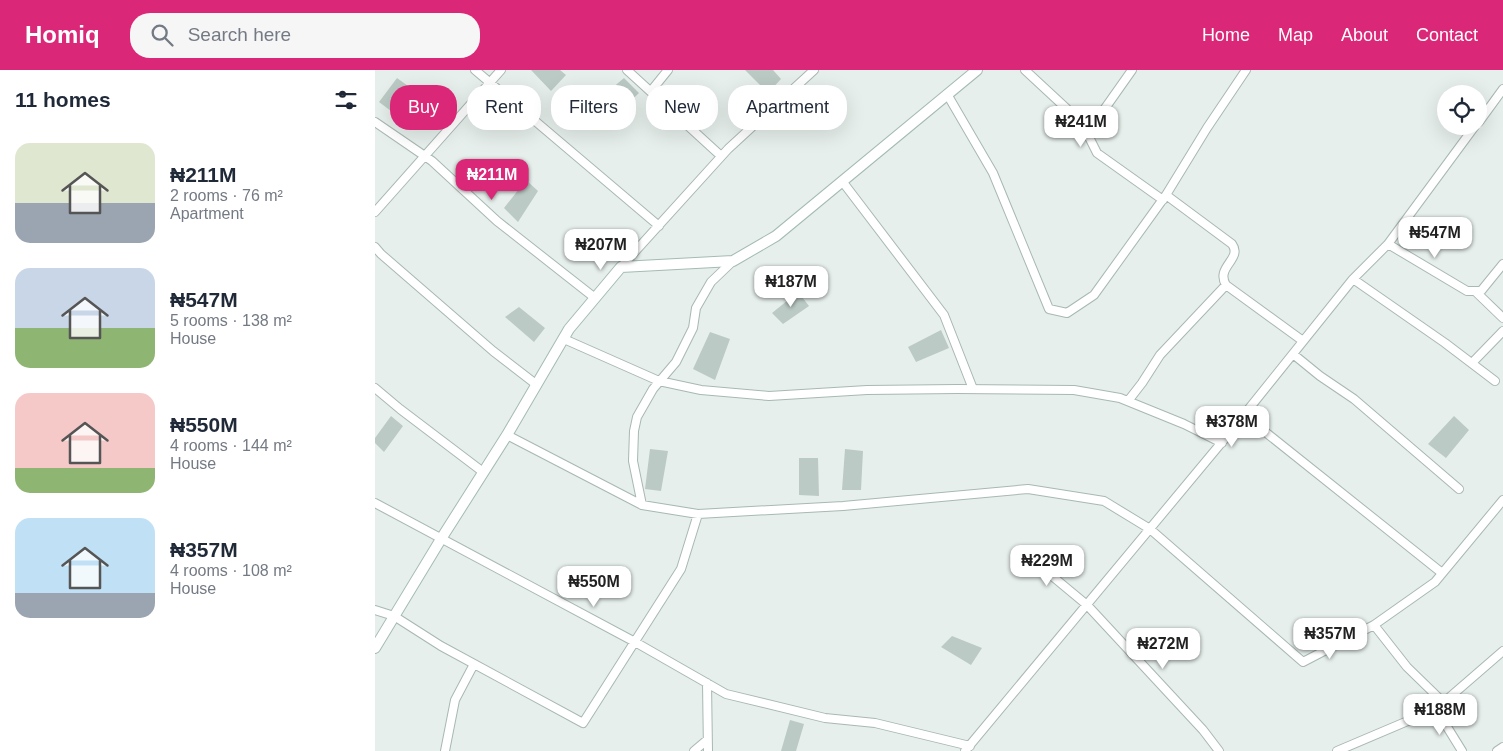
<!DOCTYPE html>
<html lang="en">
<head>
<meta charset="utf-8">
<style>
  body { margin:0; font-family:Arial,sans-serif; background:#f6f6f7; color:#1f2937; height:100vh; display:flex; flex-direction:column; font-size:19px; white-space:nowrap }
  * { box-sizing:border-box; margin:0 }
  p { font-size:16px; color:#747a83 }
  .icon { flex:none; width:28px; height:28px; fill:none; stroke:currentColor; stroke-width:2; stroke-linecap:round; stroke-linejoin:round }
  .map { position:relative; flex:1; overflow:hidden }
  .sheet { display:flex; flex-direction:column; background:#fff; width:375px }
  .sheet>* { flex:none }
  .banner { position:absolute; left:15px; top:15px; width:475px; height:45px; display:flex; gap:10px }
  .controls { position:absolute; left:1062px; top:15px; display:grid; gap:10px }
  .controls a { display:grid; place-items:center; width:50px; height:50px; border-radius:50%; background:#fff; box-shadow:0 5px 20px #0002; font-size:25px }
  .price { position:absolute; translate:-50% -42px; padding:0 11px; border-radius:10px; background:#fff; color:#222; font-size:16px; line-height:32px; filter:drop-shadow(0 1px 2px #0008) }
  .price::after { content:''; position:absolute; left:50%; top:30px; width:15px; height:11px; margin-left:-8px; background:inherit; clip-path:polygon(0 0,100% 0,50% 100%) }
  .price.active { background:#db2777; color:#fff }
  ul { padding:0; list-style:none }
  li { display:flex; align-items:center; gap:15px; height:125px; padding:0 15px }
  li span { display:grid; place-items:center; flex:none; width:140px; height:100px; border-radius:15px; color:#555 }
  li>.icon { margin-inline-start:auto }
  span .icon { width:60px; height:60px; fill:#fffc; stroke-width:1 }
  li b { font-size:21px }
  h2 { display:flex; justify-content:space-between; align-items:center; height:60px; padding:0 15px; font-size:21px }
  .tag { padding:0 18px; border-radius:20px; background:#fff; box-shadow:0 5px 20px #0002; font-size:18px; line-height:45px }
  .tag.active { background:#db2777; color:#fff }
  header { display:flex; align-items:center; gap:30px; box-sizing:border-box; height:70px; padding:0 25px; background:#db2777; color:#fff }
  header strong { font-size:24px }
  nav { display:flex; gap:28px; margin-inline-start:auto; font-size:18px }
  .search { width:350px; height:45px; background:#f6f6f7; display:flex; align-items:center; gap:12px; box-sizing:border-box; padding:0 18px; border-radius:20px; color:#747a83; font-size:19px }
  main { display:flex; flex:1; min-height:0 }
  .map>svg:first-child { display:block }
  .building { fill:#bbcac4 }
  .lines { fill:none; stroke-linecap:round; stroke-linejoin:round }
  .street-casing { stroke:#a8b8b2; stroke-width:10 }
  .secondary-casing { stroke:#a4bbb3; stroke-width:12 }
  .street { stroke:#fff; stroke-width:8 }
  .secondary { stroke:#fff; stroke-width:10 }
</style>
</head>
<body>
<header>
<strong>Homiq</strong>
<div class="search"><svg class="icon" aria-label="search" viewBox="0 0 24 24"><circle cx="10" cy="10" r="6"/><path d="M15 15l6 6"/></svg>Search here</div>
<nav><a>Home</a><a>Map</a><a>About</a><a>Contact</a></nav>
</header>
<main>
<section class="sheet">
<h2>11 homes<svg class="icon" aria-label="filters" viewBox="0 0 24 24"><path d="M4 7h16M4 17h16"/><circle cx="9" cy="7" r="2"/><circle cx="15" cy="17" r="2"/></svg></h2>
<ul>
<li><span style="background:linear-gradient(#dfe7d0 60%,#9aa5b1 0)"><svg class="icon" aria-label="home" viewBox="0 0 24 24"><path d="M3 11l9-7 9 7M6 9v11h12V9"/></svg></span><div><b>₦211M</b><p>2 rooms · 76 m²</p><p>Apartment</p></div></li>
<li><span style="background:linear-gradient(#c9d6e8 60%,#8fb573 0)"><svg class="icon" aria-label="home" viewBox="0 0 24 24"><path d="M3 11l9-7 9 7M6 9v11h12V9"/></svg></span><div><b>₦547M</b><p>5 rooms · 138 m²</p><p>House</p></div></li>
<li><span style="background:linear-gradient(#f6c9c9 75%,#8fb573 0)"><svg class="icon" aria-label="home" viewBox="0 0 24 24"><path d="M3 11l9-7 9 7M6 9v11h12V9"/></svg></span><div><b>₦550M</b><p>4 rooms · 144 m²</p><p>House</p></div></li>
<li><span style="background:linear-gradient(#bfe0f5 75%,#9aa5b1 0)"><svg class="icon" aria-label="home" viewBox="0 0 24 24"><path d="M3 11l9-7 9 7M6 9v11h12V9"/></svg></span><div><b>₦357M</b><p>4 rooms · 108 m²</p><p>House</p></div></li>
</ul>
</section>
<div class="map">
<svg width="1128" height="681" viewBox="0 0 1128 681">
  <rect width="100%" height="100%" fill="#e6efeb"/>
  <path class="building" d="M156,0H185L191,5L176,21Z
    M370,0H398L406,9L393,23Z
    M22,8L33,16L16,41L4,32Z
    M249,8L264,23L240,46L224,29Z
    M151,110L163,121L143,152L129,138Z
    M423,222L434,236L408,254L397,243Z
    M144,237L170,258L159,272L130,247Z
    M566,260L574,278L541,292L533,277Z
    M335,262L355,269L340,310L318,299Z
    M16,346L28,356L9,382L0,373V368Z
    M1079,346L1094,360L1071,388L1053,374Z
    M275,379L293,381L286,421L270,419Z
    M470,379L488,381L486,420H467Z
    M424,388H443L444,426L424,425Z
    M577,566L607,578L596,595L566,577Z
    M415,650L429,654L421,681H406Z"/>
  <g class="lines">
    <defs>
      <path id="street" d="M100,0L284,156
        M252,0L346,86
        M650,0L692,39L711,61L722,83L788,130
        M276,21L293,0
        M572,24L618,103L674,239L692,243L719,225L791,125L832,58L871,0
        M0,52L57,91L122,151L220,228
        M1104,52L1128,19
        M711,61L726,44L757,0
        M467,111L569,245L598,319
        M791,125L857,174C868,189 840,197 851,215L928,271
        M0,142L126,0
        M1013,174L1092,221H1106L1128,194
        M0,177L6,184L118,281L162,315
        M246,197L353,79L439,0
        M978,209L1070,273L1120,311
        M1101,222L1128,248
        M189,269L284,311L326,320L394,326L492,320L582,319L699,320L745,328L809,354L847,373
        M918,284L945,306L979,329L1084,419
        M1097,293L1128,261
        M0,318L25,339L108,402
        M753,331L767,313L785,285L851,215
        M869,345L1067,503
        M132,365L267,435L323,444L468,436L653,419L729,431L775,459L928,592L999,555L1060,512L1128,430
        M0,433L260,572L351,624L450,648L500,653L595,676
        M267,435L258,391L259,361L262,347L278,319L301,292L318,258L321,238L336,212L358,191
        M647,481L712,535L828,660L844,681
        M0,540L19,546L66,576L208,653L306,499L323,444
        M999,555L1032,597L1069,633
        M332,613L333,681
        M1061,639L1087,681
        M70,681L80,630L99,594
        M319,681L332,670
        M590,681L852,366L978,209L1013,174L1100,56
        M962,681L1061,639L1128,581
        M1122,681L1128,677"/>
      <path id="secondary" d="M0,578L66,469L132,365L194,259L246,197L358,191L401,166L602,0"/>
    </defs>
    <use href="#street" class="street-casing"/>
    <use href="#secondary" class="secondary-casing"/>
    <use href="#street" class="street"/>
    <use href="#secondary" class="secondary"/>
  </g>
</svg>
<div class="controls">
<a><svg class="icon" aria-label="locate" viewBox="0 0 24 24"><circle cx="12" cy="12" r="6"/><path d="M12 2v4M12 18v4M2 12h4M18 12h4"/></svg></a>
</div>
<b class="price" style="left:706px;top:78px">₦241M</b>
<b class="price active" style="left:117px;top:131px">₦211M</b>
<b class="price" style="left:1060px;top:189px">₦547M</b>
<b class="price" style="left:226px;top:201px">₦207M</b>
<b class="price" style="left:416px;top:238px">₦187M</b>
<b class="price" style="left:857px;top:378px">₦378M</b>
<b class="price" style="left:672px;top:517px">₦229M</b>
<b class="price" style="left:219px;top:538px">₦550M</b>
<b class="price" style="left:955px;top:590px">₦357M</b>
<b class="price" style="left:788px;top:600px">₦272M</b>
<b class="price" style="left:1065px;top:666px">₦188M</b>
<div class="banner">
<a class="tag active">Buy</a>
<a class="tag">Rent</a>
<a class="tag">Filters</a>
<a class="tag">New</a>
<a class="tag">Apartment</a>
</div>
</div>
</main>
</body>
</html>
